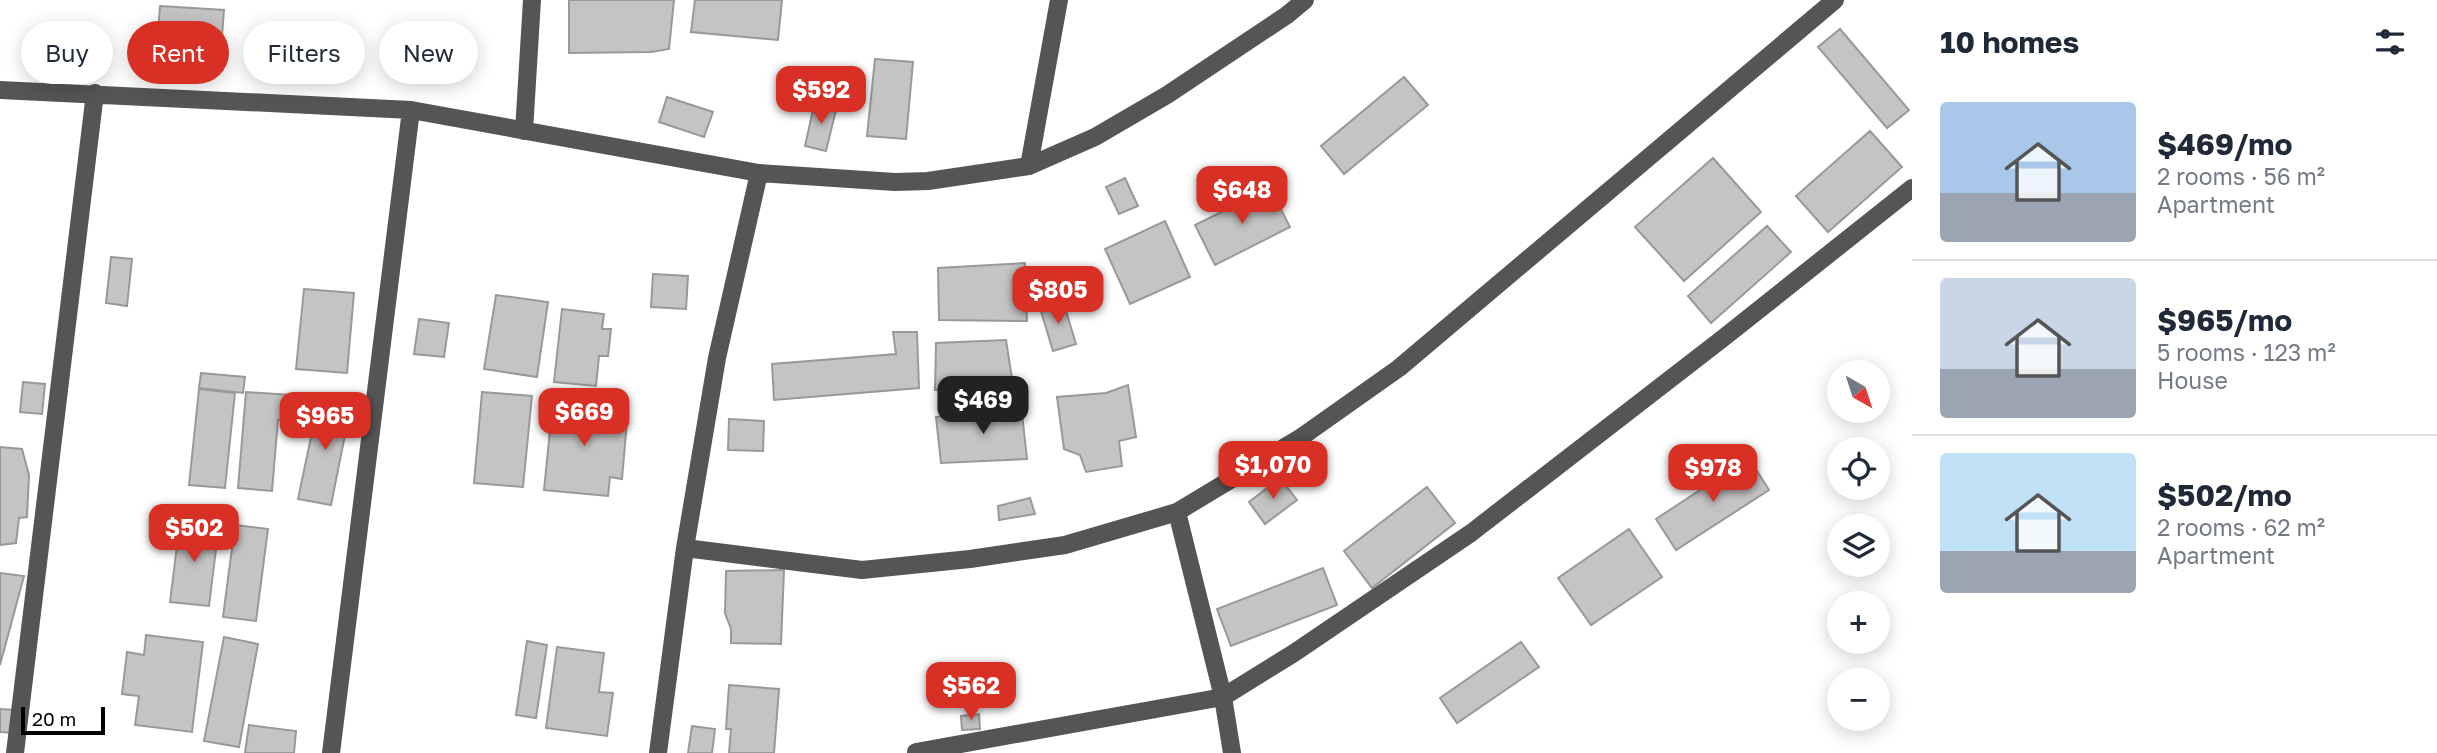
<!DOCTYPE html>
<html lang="en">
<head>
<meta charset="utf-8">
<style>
  body { margin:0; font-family:"Golos Text",sans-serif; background:#f2f2f3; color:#1f2937; height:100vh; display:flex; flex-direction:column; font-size:26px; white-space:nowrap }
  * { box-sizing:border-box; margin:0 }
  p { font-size:23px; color:#747a83 }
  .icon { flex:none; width:38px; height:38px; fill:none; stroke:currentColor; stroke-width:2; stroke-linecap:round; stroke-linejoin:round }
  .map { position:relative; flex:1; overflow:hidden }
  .sheet { display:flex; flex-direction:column; background:#fff; width:525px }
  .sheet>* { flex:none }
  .guide { position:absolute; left:21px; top:21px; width:665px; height:63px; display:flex; gap:14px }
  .needle { width:46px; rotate:141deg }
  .tools { position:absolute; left:1827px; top:360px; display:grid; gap:14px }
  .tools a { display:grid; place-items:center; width:63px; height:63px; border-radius:50%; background:#fff; box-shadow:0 4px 18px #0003; font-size:35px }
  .scale { position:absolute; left:21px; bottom:18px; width:84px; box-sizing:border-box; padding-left:7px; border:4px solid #000; border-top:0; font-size:19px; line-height:24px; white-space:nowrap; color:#000; -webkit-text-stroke:5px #fff; paint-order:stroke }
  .price { position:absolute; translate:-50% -60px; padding:0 16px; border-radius:14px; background:#d93025; color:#fff; font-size:23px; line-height:46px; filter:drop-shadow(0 2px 4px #0008) }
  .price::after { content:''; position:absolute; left:50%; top:42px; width:21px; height:16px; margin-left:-10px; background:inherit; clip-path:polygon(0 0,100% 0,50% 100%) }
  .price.current { background:#222; color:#fff }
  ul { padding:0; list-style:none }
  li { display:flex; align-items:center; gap:21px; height:175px; padding:0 28px }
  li+li { border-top:2px solid #e0e1e3 }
  li span { display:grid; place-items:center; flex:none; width:196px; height:140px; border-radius:7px; color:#555 }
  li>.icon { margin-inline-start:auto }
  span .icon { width:84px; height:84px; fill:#fffc; stroke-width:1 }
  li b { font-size:30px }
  h2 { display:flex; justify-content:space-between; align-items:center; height:84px; padding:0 28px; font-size:30px }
  .tag { padding:0 24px; border-radius:32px; background:#fff; box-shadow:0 4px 18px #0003; font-size:24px; line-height:63px }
  .tag.current { background:#d93025; color:#fff }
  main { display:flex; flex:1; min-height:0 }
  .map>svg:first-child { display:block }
  .building { fill:#c4c4c4; stroke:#999; stroke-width:2 }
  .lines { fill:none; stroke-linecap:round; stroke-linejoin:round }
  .minor { stroke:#555; stroke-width:18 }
</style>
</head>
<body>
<main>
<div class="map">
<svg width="1912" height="753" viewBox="0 0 1912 753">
  <rect width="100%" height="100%" fill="#fff"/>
  <path class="building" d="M569,0H674L669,49L651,52L569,53Z
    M695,0H782L778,40L691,32Z
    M160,6L224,10L220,62L156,58Z
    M1840,29L1909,110L1887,128L1818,47Z
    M875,59L913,62L906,139L867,136Z
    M418,65L436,66L435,81L418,80Z
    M1404,77L1428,105L1344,174L1321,146Z
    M667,97L713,112L704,137L659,122Z
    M815,101L837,106L826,151L805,146Z
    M1870,131L1902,167L1828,232L1796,196Z
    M1713,158L1761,212L1684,281L1635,227Z
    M1125,178L1138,206L1119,214L1106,187Z
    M1270,188L1290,227L1215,265L1195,225Z
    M1165,221L1190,277L1130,304L1105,249Z
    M1767,226L1791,252L1711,323L1688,296Z
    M111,257L132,259L127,306L106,303Z
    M1025,263L1027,321L939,320L938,268Z
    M653,274L688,276L686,309L651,307Z
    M304,289L354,293L347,373L296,369Z
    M496,295L548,302L537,377L484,369Z
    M1063,301L1076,344L1053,351L1040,308Z
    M562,309L604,314L602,329H611L608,356H599L596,386L554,382Z
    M419,319L449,323L444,357L414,354Z
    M893,332H917L919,388L774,400L772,364L896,354Z
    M1006,340L1013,385L977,391L935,390L936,343Z
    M201,373L245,377L243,393L199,388Z
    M23,382L45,384L42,414L20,412Z
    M1128,385L1136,437L1119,441L1122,466L1086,472L1080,455L1064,449L1057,397L1106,393Z
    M199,389L235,393L225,488L189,485Z
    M246,392L306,396L304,422L278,420L272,491L238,488Z
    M482,392L532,396L523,487L474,483Z
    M319,399L351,405L331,505L298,499Z
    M553,400L616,406L615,420L627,421L622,479L610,477L608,496L544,490Z
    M1021,404L1027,459L941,463L936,417Z
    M729,419L764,421L763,451L728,450Z
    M0,447L22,449L29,475L27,517L19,518L16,543L0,545Z
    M1749,458L1769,490L1676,550L1656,519Z
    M1280,478L1297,500L1265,524L1249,502Z
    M1427,487L1455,523L1372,588L1344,551Z
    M1030,498L1035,514L999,520L998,506Z
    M180,521L219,525L209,606L170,602Z
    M235,525L268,529L256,621L223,617Z
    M1629,529L1662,577L1591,625L1558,578Z
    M1323,568L1337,605L1231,646L1217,609Z
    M784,570L781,644L731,643V629L725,613L726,571Z
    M0,573L24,576L0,665Z
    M146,635L203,642L192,732L135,725L139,696L122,694L127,652L144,655Z
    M224,637L258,644L239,747L204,741Z
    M527,641L547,645L536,718L516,715Z
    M1521,642L1539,667L1457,723L1440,698Z
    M557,647L604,653L599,692L613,693L607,736L546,728Z
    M729,685L779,689L774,753H729L731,729H726Z
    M0,709L15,710L14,733L0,732Z
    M979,714L980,729L962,730L961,716Z
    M249,725L296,731L294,753H245Z
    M692,726L715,729L712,753H688Z"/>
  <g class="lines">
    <path class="minor" d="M0,90L411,110L759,173L895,182L928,181L1029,166L1095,137L1167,95L1287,15L1305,0
      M524,131L532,0
      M1029,166L1059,0
      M1177,512L1223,697L1232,753
      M685,548L862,570L970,559L1065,545L1177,512L1300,438L1399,368L1835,0
      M916,752L1223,697L1294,653L1471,533L1722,339L1912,188
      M15,753L95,93
      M331,753L411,110
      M658,753L685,548L717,358L759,173"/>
  </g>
</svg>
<div class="tools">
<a><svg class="needle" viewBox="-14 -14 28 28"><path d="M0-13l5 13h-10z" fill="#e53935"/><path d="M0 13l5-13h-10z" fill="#747a83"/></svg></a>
<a><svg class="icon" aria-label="locate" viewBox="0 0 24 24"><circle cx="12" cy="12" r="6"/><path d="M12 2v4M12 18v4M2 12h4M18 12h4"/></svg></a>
<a><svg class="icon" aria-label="layers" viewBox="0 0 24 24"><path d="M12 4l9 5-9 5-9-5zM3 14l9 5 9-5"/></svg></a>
<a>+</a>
<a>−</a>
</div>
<div class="scale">20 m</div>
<b class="price" style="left:821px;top:126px">$592</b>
<b class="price" style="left:1242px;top:226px">$648</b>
<b class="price" style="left:1058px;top:326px">$805</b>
<b class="price current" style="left:983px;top:436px">$469</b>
<b class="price" style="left:584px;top:448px">$669</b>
<b class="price" style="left:325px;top:452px">$965</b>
<b class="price" style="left:1273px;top:501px">$1,070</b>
<b class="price" style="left:1713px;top:504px">$978</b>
<b class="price" style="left:194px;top:564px">$502</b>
<b class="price" style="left:971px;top:722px">$562</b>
<div class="guide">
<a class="tag">Buy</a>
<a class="tag current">Rent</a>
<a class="tag">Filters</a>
<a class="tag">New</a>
</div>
</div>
<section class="sheet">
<h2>10 homes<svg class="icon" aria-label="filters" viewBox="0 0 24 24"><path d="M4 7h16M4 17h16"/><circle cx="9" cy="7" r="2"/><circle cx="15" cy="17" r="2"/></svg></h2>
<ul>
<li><span style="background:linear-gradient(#a9c7e8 65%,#9aa5b1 0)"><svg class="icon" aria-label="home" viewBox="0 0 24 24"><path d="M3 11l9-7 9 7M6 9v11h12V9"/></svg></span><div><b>$469/mo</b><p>2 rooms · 56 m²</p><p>Apartment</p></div></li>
<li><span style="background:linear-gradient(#c9d6e8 65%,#9aa5b1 0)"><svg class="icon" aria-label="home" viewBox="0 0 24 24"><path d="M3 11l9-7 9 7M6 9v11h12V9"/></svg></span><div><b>$965/mo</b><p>5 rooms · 123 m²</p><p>House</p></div></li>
<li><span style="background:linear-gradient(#bfe0f5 70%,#9aa5b1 0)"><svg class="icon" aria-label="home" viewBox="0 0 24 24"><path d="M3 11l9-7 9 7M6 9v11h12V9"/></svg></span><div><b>$502/mo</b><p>2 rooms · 62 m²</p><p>Apartment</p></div></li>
</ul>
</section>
</main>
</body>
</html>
